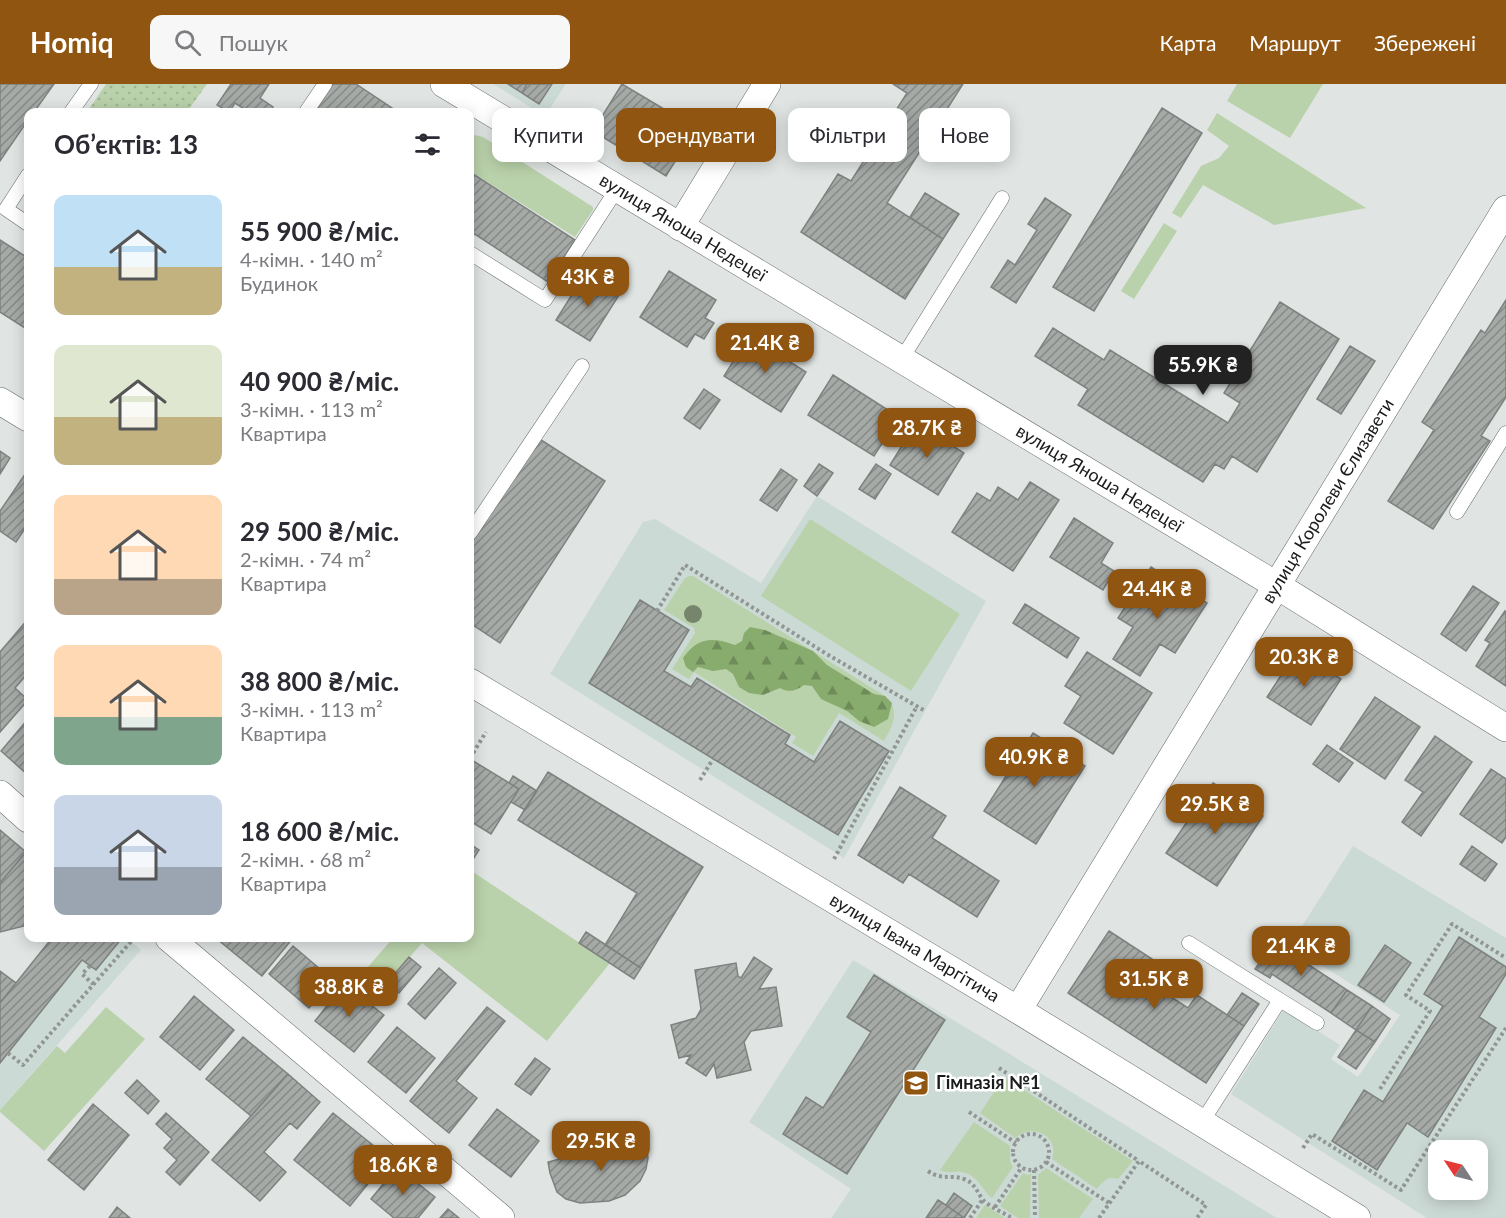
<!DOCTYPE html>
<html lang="uk">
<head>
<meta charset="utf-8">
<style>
  body { margin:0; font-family:Lato,sans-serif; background:#f7f7f7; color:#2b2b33; height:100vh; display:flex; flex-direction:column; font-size:22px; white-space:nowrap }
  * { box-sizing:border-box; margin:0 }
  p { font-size:20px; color:#7c7c81 }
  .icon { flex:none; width:33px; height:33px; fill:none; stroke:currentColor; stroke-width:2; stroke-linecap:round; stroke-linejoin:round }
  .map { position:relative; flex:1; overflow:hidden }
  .side { position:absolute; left:24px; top:24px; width:450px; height:834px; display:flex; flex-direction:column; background:#fff; border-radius:12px; box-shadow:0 3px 15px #0003 }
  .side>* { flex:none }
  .banner { position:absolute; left:492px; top:24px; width:570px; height:54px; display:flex; gap:12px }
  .needle { width:39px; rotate:305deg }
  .tools { position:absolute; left:1428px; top:1056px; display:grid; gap:12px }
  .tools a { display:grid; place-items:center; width:60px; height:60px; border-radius:12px; background:#fff; box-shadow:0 3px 15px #0003; font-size:30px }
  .price { position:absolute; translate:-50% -51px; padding:0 14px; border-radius:12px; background:#8f5511; color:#fff; font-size:20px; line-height:39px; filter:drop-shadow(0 2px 3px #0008) }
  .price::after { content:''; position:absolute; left:50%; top:36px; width:18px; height:14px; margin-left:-9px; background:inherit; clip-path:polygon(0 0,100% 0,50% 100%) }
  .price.active { background:#222; color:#fff }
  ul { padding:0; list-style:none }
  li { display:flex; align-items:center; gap:18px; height:150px; padding:0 30px }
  li span { display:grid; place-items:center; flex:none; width:168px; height:120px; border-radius:12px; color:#555 }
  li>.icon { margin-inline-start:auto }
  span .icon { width:72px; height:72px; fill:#fffc; stroke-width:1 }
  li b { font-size:26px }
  h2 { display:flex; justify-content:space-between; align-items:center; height:72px; padding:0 30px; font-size:26px }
  .chip { padding:0 21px; border-radius:12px; background:#fff; box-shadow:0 3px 15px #0003; font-size:21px; line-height:54px }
  .chip.active { background:#8f5511; color:#fff }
  header { display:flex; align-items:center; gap:36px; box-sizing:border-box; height:84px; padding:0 30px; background:#8f5511; color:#fff }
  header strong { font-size:28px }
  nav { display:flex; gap:33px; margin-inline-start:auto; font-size:21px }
  .search { width:420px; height:54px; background:#f7f7f7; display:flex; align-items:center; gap:15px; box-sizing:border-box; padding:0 21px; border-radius:12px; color:#7c7c81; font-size:22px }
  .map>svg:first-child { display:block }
  .built { fill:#ccdad6; fill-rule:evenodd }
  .green { fill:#bad2ab }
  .forest { fill:url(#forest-firs) }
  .park { fill:url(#park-dots) }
  .building { fill:url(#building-hatch); stroke:#7e827f; stroke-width:1.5 }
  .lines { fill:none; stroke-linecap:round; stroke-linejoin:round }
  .lane-casing { stroke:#676b6a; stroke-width:15 }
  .street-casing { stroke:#676b6a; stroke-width:28 }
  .path { stroke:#919594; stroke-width:4; stroke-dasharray:3 3; stroke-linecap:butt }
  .lane { stroke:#fff; stroke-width:14 }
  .street { stroke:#fff; stroke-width:27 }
  .tree { fill:#76866c }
  .labels { text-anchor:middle; stroke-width:5; stroke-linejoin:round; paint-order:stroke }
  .street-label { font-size:18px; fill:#1a1c1b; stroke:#fff }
  .poi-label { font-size:18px; font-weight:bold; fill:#1a1c1b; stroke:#fff; text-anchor:start }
</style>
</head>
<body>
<header>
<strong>Homiq</strong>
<div class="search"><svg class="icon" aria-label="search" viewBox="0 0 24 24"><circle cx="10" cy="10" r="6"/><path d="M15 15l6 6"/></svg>Пошук</div>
<nav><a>Карта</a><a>Маршрут</a><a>Збережені</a></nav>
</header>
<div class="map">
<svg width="1506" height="1134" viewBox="0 0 1506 1134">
  <defs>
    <pattern id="forest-firs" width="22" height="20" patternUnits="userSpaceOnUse" patternTransform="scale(1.5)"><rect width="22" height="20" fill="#87ac6d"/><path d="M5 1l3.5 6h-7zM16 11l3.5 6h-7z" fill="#6e8b59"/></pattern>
    <pattern id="park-dots" width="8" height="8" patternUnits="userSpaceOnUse" patternTransform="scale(1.5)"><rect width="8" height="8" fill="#bad2ab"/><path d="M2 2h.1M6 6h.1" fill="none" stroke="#9fb493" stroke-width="1.8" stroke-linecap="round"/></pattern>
    <pattern id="building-hatch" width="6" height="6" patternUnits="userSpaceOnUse" patternTransform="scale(1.5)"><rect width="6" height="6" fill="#a6aaa7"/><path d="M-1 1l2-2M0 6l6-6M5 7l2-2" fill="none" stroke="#868a87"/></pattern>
  </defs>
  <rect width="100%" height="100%" fill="#e0e5e4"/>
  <path class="built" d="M493,0H566L545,32Z
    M817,412L986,517L844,774L550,590L643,438L655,435L761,499Z
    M1353,762L1506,854V1134H1427L1231,1010L1284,925L1340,961L1331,975L1358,993L1400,931L1290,861ZM1438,1066H1478V1106H1438Z
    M52,854H127L141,866L0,1026V919Z
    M853,876L995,961L1277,1134H831L851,1105L749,1038Z"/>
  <path class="green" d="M1237,0H1323L1290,54L1227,17Z
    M1217,29L1366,124L1274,141L1203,101L1181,134L1172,129L1201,82L1219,74L1229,62L1207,46Z
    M474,51L483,53L593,123V126L575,153L470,87V58Z
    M1164,139L1177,147L1134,215L1121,207Z
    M810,435L960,530L911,607L761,512Z
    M689,492H693L885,612C901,626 893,641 884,657L839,629L813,672L792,659L796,653L694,588L689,595L672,585L695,549L694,544L664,526L685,494Z
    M470,786L610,879L547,957L422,859L387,899L367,884L393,854H470Z
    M106,923L145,955L44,1067L0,1028V1026L57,962L65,969Z
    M1004,993L1133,1077L1118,1095C1108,1092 1103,1097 1097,1105L1052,1075C1060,1053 1033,1038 1015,1054L980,1029Z
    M974,1038L1010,1062V1077L1013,1083L992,1114C983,1108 980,1095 968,1090C958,1085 949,1091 940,1086Z
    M1046,1084L1093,1115L1079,1134H1039L1038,1091Z
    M1023,1089L1027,1091L1031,1090L1030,1134H1018L1000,1122Z
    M985,1121L1005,1134H976Z"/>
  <path class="forest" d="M750,543L765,546L813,567L827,581L874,610L885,612L892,619L888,635L874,643L859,637L847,627L821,615L812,602L804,601C796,607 789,609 780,604L763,611L749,609L739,603L733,590L726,585L713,587L698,583L693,588L686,583L683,574C698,553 712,553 735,561L742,557L744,549Z"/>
  <path class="park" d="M106,0H207L187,28H87Z"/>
  <path class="building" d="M0,0H54L34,28H28V36L0,77Z
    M231,0H269L260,14L273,23L270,28H249L235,19L229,28L217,21Z
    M331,0H356L398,28H311Z
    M508,0H527L522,9Z
    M527,0H552L539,20L522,9Z
    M622,0L696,44L666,92L593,47Z
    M893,0H963L887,119L943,155L905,215L801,148L838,90L851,97L907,9Z
    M1162,24L1202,49L1094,227L1053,203Z
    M976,34L1002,50L986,76L960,60Z
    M470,88L575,156L548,198L470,147Z
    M925,109L959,130L943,155L910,133Z
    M1045,114L1071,131L1016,219L991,203L1008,176L1015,181L1037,146L1028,140Z
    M0,156L28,174V246L0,228Z
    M669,187L716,216L705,234L714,239L704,255L695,250L687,263L640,233Z
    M585,190L619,211L590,257L556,236Z
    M1506,216V313L1481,352L1490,357L1433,445L1388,417L1434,346L1422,338L1481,246L1485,249Z
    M1280,218L1339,255L1257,388L1232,372L1224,385L1215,380L1203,398L1078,321L1088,305L1035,272L1053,244L1104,276L1110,266L1228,339L1240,319L1224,309Z
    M749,252L806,288L781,328L724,292Z
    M1350,262L1375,277L1341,330L1317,315Z
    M833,291L899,333L874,372L808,331Z
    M704,305L720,316L700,345L684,334Z
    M916,339L964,369L938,411L890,381Z
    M538,354L605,397L500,559L470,539V461Z
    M0,367L10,374L0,390Z
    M819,380L833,389L817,412L804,402Z
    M876,380L891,390L875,415L859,405Z
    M781,385L797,396L777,427L760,416Z
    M28,386V440L16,458L0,447V427Z
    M1030,398L1059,416L1013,487L952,448L977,409L990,417L998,403L1018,416Z
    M1074,434L1113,459L1101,479L1114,487L1103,506L1050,473Z
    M1151,483L1207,519L1175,569L1160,560L1140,592L1113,575L1133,543L1118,534Z
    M1473,502L1499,519L1466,567L1441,550Z
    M640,516L689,546L664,587L691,603L697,594L790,651L785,660L814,678L840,637L889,667L838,751L589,599Z
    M1025,520L1079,554L1067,574L1013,539Z
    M1505,527L1506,528V602L1476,582L1490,559L1485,556Z
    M28,535V589L15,604L28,616L0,648V568Z
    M1297,567L1341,595L1311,641L1267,613Z
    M1087,568L1152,609L1113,670L1064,639L1081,612L1065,602Z
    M1375,613L1420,643L1385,695L1340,665Z
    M28,635V691L1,667Z
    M1033,649L1085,682L1036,760L984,727Z
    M1435,652L1472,678L1421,752L1402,738L1423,708L1405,696Z
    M1327,661L1353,679L1339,698L1313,680Z
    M470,675L519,705L491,750L470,737Z
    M1491,685L1506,695V753L1502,759L1460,730Z
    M548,688L703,783L641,884L605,861L637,809L518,736Z
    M513,692L537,707L525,726L511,718L519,705L509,699Z
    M1213,699L1263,732L1217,802L1166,769Z
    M900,703L946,732L932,754L999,797L977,833L909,790L903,799L858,771Z
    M0,746L26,768L0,799Z
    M470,760L479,766L470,780Z
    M1472,762L1497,780L1485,797L1460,780Z
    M26,768L28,770V841L0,848V799Z
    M1109,847L1152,875L1140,893L1188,924L1197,911L1244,942L1206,999L1068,909Z
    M586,848L641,884L634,895L579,859Z
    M1459,853L1506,883V890L1479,933L1496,944L1428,1053L1407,1039L1377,1086L1332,1057L1364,1006L1383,1018L1443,922L1424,910Z
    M52,854H122L96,886L82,876L0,979V919Z
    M218,854H293L262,892L217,855Z
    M1274,858L1347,906L1331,929L1272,890L1270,894L1255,885Z
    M1385,861L1411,879L1384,918L1358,901Z
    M293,862L333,896L309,924L269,890Z
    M409,873L421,883L399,909L387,899Z
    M754,873L772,885L759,905L776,903L782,942L751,947L744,958L751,986L717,994L714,980L706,992L686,979L691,971L679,974L671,941L696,934L701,925L695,886L736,879L738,892L741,894Z
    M439,884L456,899L425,935L408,920Z
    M0,887L16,899L0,919Z
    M874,891L945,936L847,1090L783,1050L806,1013L823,1024L871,948L847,933Z
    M344,900L384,931L354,968L315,937Z
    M1347,906L1372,922L1356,946L1331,929Z
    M1242,909L1259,920L1244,942L1227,931Z
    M194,912L234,946L200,986L160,953Z
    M1372,922L1390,935L1375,958L1356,946Z
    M487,923L505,937L456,997L477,1014L449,1049L410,1017Z
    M397,943L435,974L406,1009L368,978Z
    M1356,946L1375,958L1356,985L1338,973Z
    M243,953L288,990L251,1032L206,995Z
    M535,974L550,985L531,1011L515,1000Z
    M288,990L320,1018L297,1045L290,1039L264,1068L286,1088L260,1117L212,1076Z
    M137,996L159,1017L148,1030L125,1009Z
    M93,1020L129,1051L84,1106L48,1076Z
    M497,1025L539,1057L511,1093L469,1061Z
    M166,1029L209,1068L180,1101L166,1088L177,1076L164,1064L172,1055L156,1040Z
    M333,1029L389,1074L350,1122L294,1076Z
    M645,1053L648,1074L646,1085L640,1097L625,1111L609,1117L580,1119L566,1115L557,1108L550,1089L548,1078Z
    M397,1083L435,1113L418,1134H394L371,1115Z
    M954,1109L972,1122L964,1134L946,1121Z
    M938,1116L946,1121L964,1134H926Z
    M117,1123L130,1134H109Z
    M448,1125L459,1134H440Z"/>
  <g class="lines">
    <defs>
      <path id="lane" d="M71,28L91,0
        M306,28L325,0
        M28,91L6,125L28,140
        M470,169L545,216L617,105
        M901,276L1002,114
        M1457,428L1506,349
        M470,449L582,282
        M1189,859L1280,916L1202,1038
        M1280,916L1317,939"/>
      <g id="street">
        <path id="s1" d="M444,0L1276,501L1506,644"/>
        <path d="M680,143L767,0"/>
        <path d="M0,317L28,334"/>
        <path id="s2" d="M470,598L1018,926L1357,1134"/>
        <path d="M0,710L28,735"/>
        <path d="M169,854L501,1134"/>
        <path id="s3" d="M1018,926L1506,125"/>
      </g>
    </defs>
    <use href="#lane" class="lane-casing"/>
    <use href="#street" class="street-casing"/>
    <path class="path" d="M657,527L685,481L825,569L925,627
      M470,674L486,648
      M700,696L713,675
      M834,775L917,622
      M90,882L82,890L93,900
      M8,969L23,981L134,854
      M999,984L1139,1077
      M1380,1005L1430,927L1406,911L1452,840L1506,874
      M969,1028L1016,1059
      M1013 1068a18 18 0 1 1 36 0a18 18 0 1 1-36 0Z
      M1303,1064L1312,1050L1401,1106L1506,944
      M1046,1078L1109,1119
      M1034,1086L1035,1134
      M928,1087C943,1097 949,1090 964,1095C975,1099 977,1108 983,1116C990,1123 1004,1129 1012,1134
      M995,1123L1022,1083
      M970,1134L983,1115
      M1099,1134L1139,1077L1206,1121L1197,1134"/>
    <use href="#lane" class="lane"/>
    <use href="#street" class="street"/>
  </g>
  <circle class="tree" cx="693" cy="530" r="9"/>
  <defs>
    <symbol id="school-square" viewBox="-11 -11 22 22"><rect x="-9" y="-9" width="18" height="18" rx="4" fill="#8f5511" stroke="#fff"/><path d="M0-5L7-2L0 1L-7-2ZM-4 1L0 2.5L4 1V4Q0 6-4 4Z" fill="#fff"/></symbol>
  </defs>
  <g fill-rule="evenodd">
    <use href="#school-square" x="901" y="984" width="30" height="30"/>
  </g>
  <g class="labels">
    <g class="street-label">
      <text dy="6" stroke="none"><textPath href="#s1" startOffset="279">вулиця Яноша Недецеї</textPath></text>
      <text dy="6" stroke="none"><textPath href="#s1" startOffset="765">вулиця Яноша Недецеї</textPath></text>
      <text dy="6" stroke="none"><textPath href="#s3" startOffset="596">вулиця Королеви Єлизавети</textPath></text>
      <text dy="6" stroke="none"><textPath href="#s2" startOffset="518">вулиця Івана Маргітича</textPath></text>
    </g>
    <g class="poi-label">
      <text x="936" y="1005">Гімназія №1</text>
    </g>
  </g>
</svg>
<div class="tools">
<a><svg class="needle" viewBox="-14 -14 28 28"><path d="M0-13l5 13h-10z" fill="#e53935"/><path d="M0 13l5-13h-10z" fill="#7c7c81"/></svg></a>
</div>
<b class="price" style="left:588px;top:224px">43K ₴</b>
<b class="price" style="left:765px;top:290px">21.4K ₴</b>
<b class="price active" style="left:1203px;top:312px">55.9K ₴</b>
<b class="price" style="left:927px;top:375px">28.7K ₴</b>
<b class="price" style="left:1157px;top:536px">24.4K ₴</b>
<b class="price" style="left:1304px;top:604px">20.3K ₴</b>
<b class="price" style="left:1034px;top:704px">40.9K ₴</b>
<b class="price" style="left:1215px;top:751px">29.5K ₴</b>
<b class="price" style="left:1301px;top:893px">21.4K ₴</b>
<b class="price" style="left:1154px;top:926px">31.5K ₴</b>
<b class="price" style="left:349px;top:934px">38.8K ₴</b>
<b class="price" style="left:601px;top:1088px">29.5K ₴</b>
<b class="price" style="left:403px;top:1112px">18.6K ₴</b>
<div class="banner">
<a class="chip">Купити</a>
<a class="chip active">Орендувати</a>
<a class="chip">Фільтри</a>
<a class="chip">Нове</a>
</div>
<section class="side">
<h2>Об’єктів: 13<svg class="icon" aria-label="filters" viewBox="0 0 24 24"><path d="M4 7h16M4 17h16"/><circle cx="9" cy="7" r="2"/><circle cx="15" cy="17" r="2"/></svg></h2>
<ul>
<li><span style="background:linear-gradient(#bfe0f5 60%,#c2b280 0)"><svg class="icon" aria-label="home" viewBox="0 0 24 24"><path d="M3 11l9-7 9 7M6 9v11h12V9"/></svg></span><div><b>55 900 ₴/міс.</b><p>4-кімн. · 140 m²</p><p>Будинок</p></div></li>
<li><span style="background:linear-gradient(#dfe7d0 60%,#c2b280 0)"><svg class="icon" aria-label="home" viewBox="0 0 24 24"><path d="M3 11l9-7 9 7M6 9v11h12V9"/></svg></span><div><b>40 900 ₴/міс.</b><p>3-кімн. · 113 m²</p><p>Квартира</p></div></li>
<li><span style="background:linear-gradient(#ffd9b3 70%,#b9a48a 0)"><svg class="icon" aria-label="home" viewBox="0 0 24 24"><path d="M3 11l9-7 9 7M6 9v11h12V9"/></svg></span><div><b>29 500 ₴/міс.</b><p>2-кімн. · 74 m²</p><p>Квартира</p></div></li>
<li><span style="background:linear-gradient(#ffd9b3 60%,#7fa58c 0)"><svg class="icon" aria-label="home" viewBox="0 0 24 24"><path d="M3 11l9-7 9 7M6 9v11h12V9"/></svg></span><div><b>38 800 ₴/міс.</b><p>3-кімн. · 113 m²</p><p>Квартира</p></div></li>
<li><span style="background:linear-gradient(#c9d6e8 60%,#9aa5b1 0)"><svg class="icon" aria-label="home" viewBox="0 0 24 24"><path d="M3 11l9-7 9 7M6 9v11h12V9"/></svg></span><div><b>18 600 ₴/міс.</b><p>2-кімн. · 68 m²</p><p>Квартира</p></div></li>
</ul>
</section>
</div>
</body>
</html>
